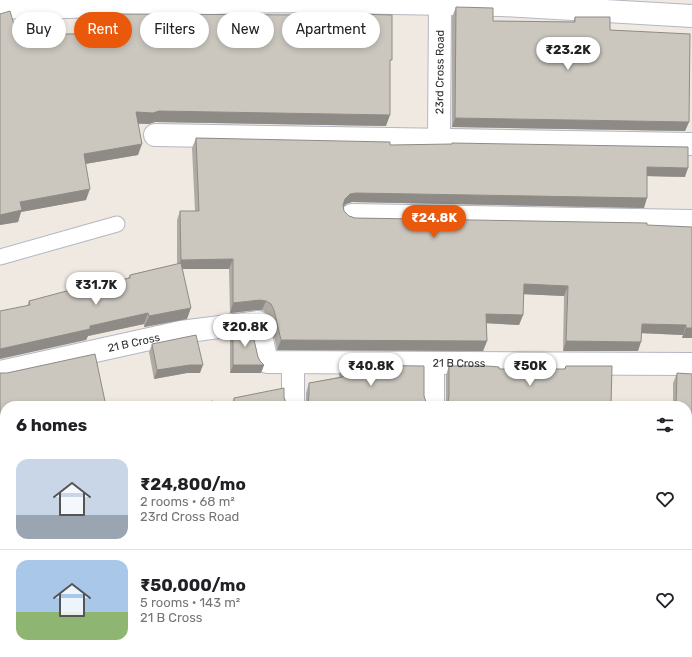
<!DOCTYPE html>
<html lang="en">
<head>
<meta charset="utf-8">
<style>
  body { margin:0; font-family:Rubik,sans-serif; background:#f2f2f2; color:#202124; height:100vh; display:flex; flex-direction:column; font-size:15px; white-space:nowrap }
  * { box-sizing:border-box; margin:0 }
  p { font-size:13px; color:#757577 }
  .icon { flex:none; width:22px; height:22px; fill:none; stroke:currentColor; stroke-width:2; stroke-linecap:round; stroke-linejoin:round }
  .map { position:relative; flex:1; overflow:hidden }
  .sheet { position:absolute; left:0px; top:401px; width:692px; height:256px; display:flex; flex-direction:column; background:#fff; border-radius:16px 16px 0 0; box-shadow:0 2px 6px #0003 }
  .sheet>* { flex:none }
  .banner { position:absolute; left:12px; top:12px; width:400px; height:36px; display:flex; gap:8px }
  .price { position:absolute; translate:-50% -34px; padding:0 9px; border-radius:14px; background:#fff; color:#222; font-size:13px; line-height:26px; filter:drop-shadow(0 1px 2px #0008) }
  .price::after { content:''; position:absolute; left:50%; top:24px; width:12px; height:9px; margin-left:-6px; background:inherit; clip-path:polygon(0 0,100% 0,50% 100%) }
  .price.current { background:#ea580c; color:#fff }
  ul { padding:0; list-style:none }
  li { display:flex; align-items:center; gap:12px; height:100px; padding:0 16px }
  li+li { border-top:1px solid #e0e0e0 }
  li span { display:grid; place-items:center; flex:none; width:112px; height:80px; border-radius:12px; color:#555 }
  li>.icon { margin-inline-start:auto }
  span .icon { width:48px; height:48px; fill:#fffc; stroke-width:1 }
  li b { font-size:17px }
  h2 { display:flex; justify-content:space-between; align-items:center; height:48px; padding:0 16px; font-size:17px }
  .chip { padding:0 14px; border-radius:18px; background:#fff; box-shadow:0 2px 6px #0003; font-size:14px; line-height:36px }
  .chip.current { background:#ea580c; color:#fff }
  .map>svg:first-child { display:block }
  .green { fill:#b6e59e }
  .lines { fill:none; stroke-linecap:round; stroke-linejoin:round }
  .service-casing { stroke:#b4b7c1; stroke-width:17 }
  .minor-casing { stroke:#b4b7c1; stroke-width:24 }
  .tertiary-casing { stroke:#b4b7c1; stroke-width:24 }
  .service { stroke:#fff; stroke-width:15 }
  .minor { stroke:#fff; stroke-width:22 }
  .tertiary { stroke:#fff; stroke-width:22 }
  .wall { fill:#afaba4 }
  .shaded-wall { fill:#8e8b86 }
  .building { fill:#cbc7bf; stroke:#8e8b86 }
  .labels { text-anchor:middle; stroke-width:3; stroke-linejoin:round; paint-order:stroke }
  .street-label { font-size:11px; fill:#2e2e2e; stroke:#fff }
</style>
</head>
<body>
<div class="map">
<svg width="692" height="657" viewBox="0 0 692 657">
  <rect width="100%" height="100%" fill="#efe9e1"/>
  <path class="green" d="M687,621H692V657H335V652H687Z"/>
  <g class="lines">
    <defs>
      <path id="service" d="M0,257L117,224
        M67,652L68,657"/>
      <g id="minor">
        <path d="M155,135L692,144"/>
        <path id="s1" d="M439,140L440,4"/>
        <path d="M352,215L692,221"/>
        <path id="s2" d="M0,372L181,332L258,322L267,362L692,364"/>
        <path d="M293,406V363"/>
        <path d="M433,406V363"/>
        <path d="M687,553H692"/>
        <path d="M0,591L5,590"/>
      </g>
      <path id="tertiary" d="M0,7L30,8L285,1L502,5L692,16"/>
    </defs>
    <use href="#service" class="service-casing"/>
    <use href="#minor" class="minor-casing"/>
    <use href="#tertiary" class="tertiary-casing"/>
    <use href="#service" class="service"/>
    <use href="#minor" class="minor"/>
    <use href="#tertiary" class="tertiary"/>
  </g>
  <path class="wall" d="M456,7L493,21L573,22L575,17L610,30L689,122L685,131L452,127V17Z
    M0,14L17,35L116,34V25L120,14L354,18L356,14L390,65L386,126L155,122L149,124H138V155L85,164L86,200L21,212L18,222L0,225Z
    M196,138L390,145L685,177L647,176L644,208L352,202L346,204L343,207L344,211L349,216L355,218L647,225L692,338H682L683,335L641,333L638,351H563L564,296L523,294V315L519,325L486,323L487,341L483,351L277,350L270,319L267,314L262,310H257L230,313L229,269H182L187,319L144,327V324L88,336L86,340L27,306L29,301L128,278L130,275L177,264V220L180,211H195L192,148Z
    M233,330L258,357L260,361L264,365L261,373H230V338Z
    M152,344L200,373H187L154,379L149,352Z
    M342,365L424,396L426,402L306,404V393L309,383L339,377V375Z
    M449,366L499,369H564L566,366L611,406L446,404V375Z
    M0,373L5,525L0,526Z
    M677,373L687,406H673V383Z
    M284,397L286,403L289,406H231L234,398Z"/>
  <path class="shaded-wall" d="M159,111L390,115L386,126L155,122L149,124L132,123L136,112Z
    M455,118L689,122L685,131L452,127Z
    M142,144L138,155L79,165L84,154Z
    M647,167L688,168L685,177L644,176Z
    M90,189L86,200L21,212L18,222L0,225V215L20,202Z
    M356,193L647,198L644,208L352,202L346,204L342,208L345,199L350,194Z
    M233,259L229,269H177L181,260Z
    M524,284L568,286L564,296L520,294Z
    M260,300L266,301L262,310H257L230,313L233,303Z
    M191,308L187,319L144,327L149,316Z
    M148,313L144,324L88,336L86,340L0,359V349H1L90,326Z
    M486,314L523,315L519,325L482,323Z
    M642,324L686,325L683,335L638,333Z
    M686,328H692V338H682Z
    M281,340L487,341L483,351L277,350Z
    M566,341L641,342L638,351H563Z
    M190,365H203L200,373H187L154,379L157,370Z
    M233,365H264L261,373H230Z
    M5,514V525L0,526L4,515Z
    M687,527H692V536H687Z"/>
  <path class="building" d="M456,7L493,8V21L575,22V17H610V30L690,34L689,122L455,118Z
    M10,11L17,35L120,33V14L311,15V17L356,18V14L392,15V60H390V115L159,111L153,113L136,112L142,144L84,154L90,189L20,202L22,210L0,215V14Z
    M196,138L390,142V145L452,144V143L688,147V168L647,167V198L356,193L350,194L345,199L343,205L344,211L349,216L355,218L647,223V225L692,227V328H686V325L642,324L641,342L566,341L568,286L524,284L523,315L486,314L487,341L281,340L274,310L271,304L266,301L260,300L233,303V259L181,260L180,211H199Z
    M181,263L191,308L149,316L148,313L90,326V329L0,349V311L30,305L29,301L78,288V289L130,278V275Z
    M251,327L258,357L260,361L264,365H233V330Z
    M196,335L203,365H190L157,370L152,344Z
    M95,354L106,406H5V514L4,515L0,494V373H7Z
    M342,365L424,366V396L426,402L429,406H304L308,402L309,396V383L343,377Z
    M449,366H487L499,367V369H565L566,366H612L611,406H444L448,402L449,396Z
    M677,373L692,374V527H687V406H676Z
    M284,388V397L286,403L289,406H234V398Z
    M213,401L214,406H190Z
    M0,596H5V652H65L68,655L69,657H0Z
    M91,652H259L260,657H70Z
    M281,652H303L304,657H261Z"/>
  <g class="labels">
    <g class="street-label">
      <text dy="4" stroke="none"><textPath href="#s1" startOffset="68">23rd Cross Road</textPath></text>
      <text dy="4" stroke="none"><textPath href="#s2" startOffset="137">21 B Cross</textPath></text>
      <text dy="4" stroke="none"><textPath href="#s2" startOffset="496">21 B Cross</textPath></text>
    </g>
  </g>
</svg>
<b class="price" style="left:568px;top:71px">₹23.2K</b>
<b class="price current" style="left:434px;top:239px">₹24.8K</b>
<b class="price" style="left:96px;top:306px">₹31.7K</b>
<b class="price" style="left:245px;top:348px">₹20.8K</b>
<b class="price" style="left:371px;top:387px">₹40.8K</b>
<b class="price" style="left:530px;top:387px">₹50K</b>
<div class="banner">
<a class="chip">Buy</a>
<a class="chip current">Rent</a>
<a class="chip">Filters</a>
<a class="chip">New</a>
<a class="chip">Apartment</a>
</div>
<section class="sheet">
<h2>6 homes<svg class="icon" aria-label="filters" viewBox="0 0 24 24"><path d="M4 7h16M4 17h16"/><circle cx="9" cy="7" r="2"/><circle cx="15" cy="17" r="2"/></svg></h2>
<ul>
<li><span style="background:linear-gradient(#c9d6e8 70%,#9aa5b1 0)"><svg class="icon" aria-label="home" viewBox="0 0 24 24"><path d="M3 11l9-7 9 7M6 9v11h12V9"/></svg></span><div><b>₹24,800/mo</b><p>2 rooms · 68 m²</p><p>23rd Cross Road</p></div><svg class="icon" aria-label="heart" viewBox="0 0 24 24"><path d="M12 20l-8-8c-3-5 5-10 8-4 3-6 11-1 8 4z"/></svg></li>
<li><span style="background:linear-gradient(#a9c7e8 65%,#8fb573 0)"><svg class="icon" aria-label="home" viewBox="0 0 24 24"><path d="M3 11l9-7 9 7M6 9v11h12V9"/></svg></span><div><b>₹50,000/mo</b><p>5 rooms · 143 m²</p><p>21 B Cross</p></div><svg class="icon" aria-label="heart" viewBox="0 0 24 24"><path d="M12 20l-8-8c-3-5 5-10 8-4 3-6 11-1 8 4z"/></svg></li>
</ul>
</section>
</div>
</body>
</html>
